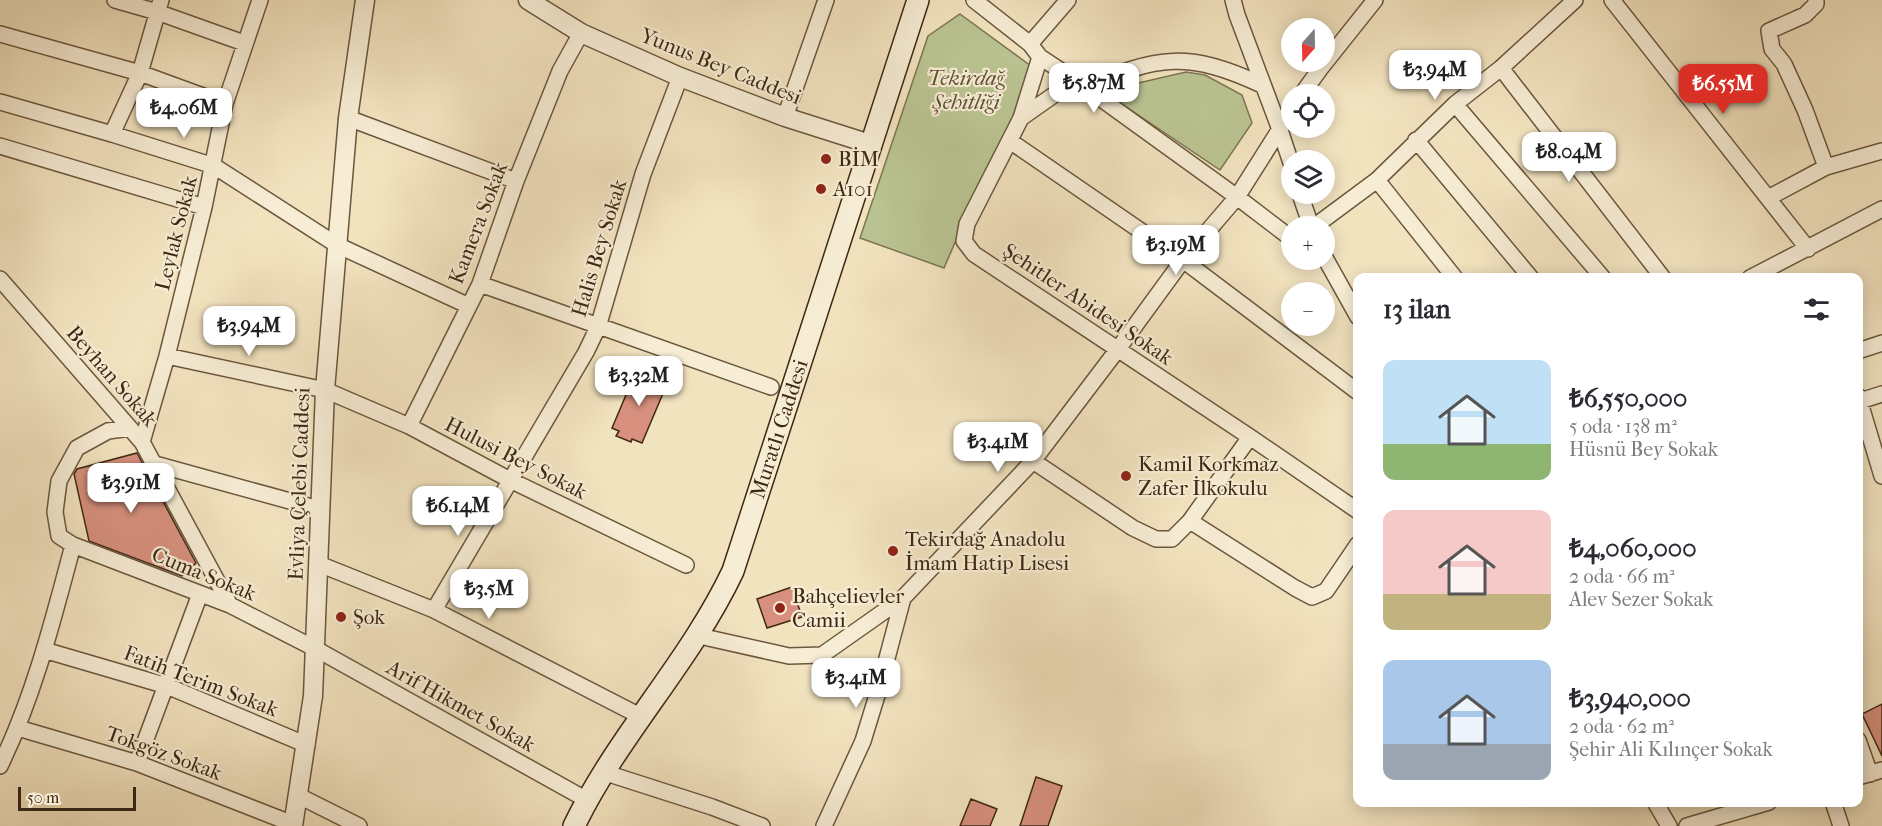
<!DOCTYPE html>
<html lang="tr">
<head>
<meta charset="utf-8">
<style>
  body { margin:0; font-family:"IM FELL French Canon",serif; background:#f7f7f7; color:#2b2b33; height:100vh; display:flex; flex-direction:column; font-size:22px; white-space:nowrap }
  * { box-sizing:border-box; margin:0 }
  p { font-size:20px; color:#7c7c81 }
  .icon { flex:none; width:33px; height:33px; fill:none; stroke:currentColor; stroke-width:2; stroke-linecap:round; stroke-linejoin:round }
  .map { position:relative; flex:1; overflow:hidden }
  .side { position:absolute; left:1353px; top:273px; width:510px; height:534px; display:flex; flex-direction:column; background:#fff; border-radius:12px; box-shadow:0 3px 15px #0003 }
  .side>* { flex:none }
  .needle { width:39px; rotate:200deg }
  .tools { position:absolute; left:1281px; top:18px; display:grid; gap:12px }
  .tools a { display:grid; place-items:center; width:54px; height:54px; border-radius:50%; background:#fff; box-shadow:0 3px 15px #0003; font-size:30px }
  .scale { position:absolute; left:18px; bottom:15px; width:118px; box-sizing:border-box; padding-left:6px; border:3px solid #3e2813; border-top:0; font-size:16px; line-height:21px; white-space:nowrap; color:#3e2813; -webkit-text-stroke:4px #f7edd5; paint-order:stroke }
  .price { position:absolute; translate:-50% -51px; padding:0 14px; border-radius:12px; background:#fff; color:#222; font-size:20px; line-height:39px; filter:drop-shadow(0 2px 3px #0008) }
  .price::after { content:''; position:absolute; left:50%; top:36px; width:18px; height:14px; margin-left:-9px; background:inherit; clip-path:polygon(0 0,100% 0,50% 100%) }
  .price.selected { background:#d93025; color:#fff }
  ul { padding:0; list-style:none }
  li { display:flex; align-items:center; gap:18px; height:150px; padding:0 30px }
  li span { display:grid; place-items:center; flex:none; width:168px; height:120px; border-radius:12px; color:#555 }
  li>.icon { margin-inline-start:auto }
  span .icon { width:72px; height:72px; fill:#fffc; stroke-width:1 }
  li b { font-size:26px }
  h2 { display:flex; justify-content:space-between; align-items:center; height:72px; padding:0 30px; font-size:26px }
  .map>svg:first-child { display:block }
  .green { fill:#bac492; stroke:#7c7652; stroke-width:1.5 }
  .building { fill:#d7907d; stroke:#3e2813; stroke-width:1.5 }
  .lines { fill:none; stroke-linecap:round; stroke-linejoin:round }
  .minor-casing { stroke:#6b573e; stroke-width:18 }
  .tertiary-casing { stroke:#6b573e; stroke-width:21 }
  .secondary-casing { stroke:#3e2813; stroke-width:24 }
  .minor { stroke:#f7edd5; stroke-width:15 }
  .tertiary { stroke:#f7edd5; stroke-width:18 }
  .secondary { stroke:#f7edd5; stroke-width:21 }
  .poi-dot { fill:#8f2418; stroke:#f7edd5; stroke-width:2 }
  .labels { text-anchor:middle; stroke-width:4.5; stroke-linejoin:round; paint-order:stroke }
  .street-label { font-size:21px; fill:#3e2813; stroke:#f7edd5 }
  .park-label { font-size:21px; font-style:italic; fill:#5d4f33; stroke:#f7edd5 }
  .poi-label { font-size:21px; fill:#3e2813; stroke:#f7edd5; text-anchor:start }
</style>
</head>
<body>
<div class="map">
<svg width="1882" height="826" viewBox="0 0 1882 826">
  <rect width="100%" height="100%" fill="#f2e3bf"/>
  <filter id="stains"><feTurbulence type="fractalNoise" baseFrequency=".00333" numOctaves="4"/><feColorMatrix values="0 0 0 0 .2 0 0 0 0 .09 0 0 0 0 .02 0 0 0 .5 -.17"/></filter>
  <radialGradient id="worn" r=".72"><stop offset=".6" stop-color="#630" stop-opacity="0"/><stop offset="1" stop-color="#630" stop-opacity=".3"/></radialGradient>
  <path class="green" d="M960,14L1031,66L1024,96L982,180L944,268L860,238L928,36Z
    M1186,72L1205,75L1242,95L1252,123L1220,170L1113,98L1134,84Z"/>
  <path class="building" d="M637,369L659,378L658,380L667,384L642,443L632,439L631,442L616,436L619,431L612,428Z
    M137,453L196,563L182,576L89,541L74,474L77,469Z
    M792,587L802,617L767,628L757,599Z
    M1882,704V756L1862,714Z
    M1036,777L1062,786L1048,826H1020Z
    M971,799L997,809L990,826H960Z"/>
  <g class="lines">
    <defs>
      <path id="minor" d="M115,0L157,12L244,43
        M974,0L1030,44L1040,57L1075,80L1237,197L1292,239
        M1233,0L1237,15L1279,127L1292,166
        M1612,0L1808,249
        M1816,0V4L1805,15L1769,31L1772,49L1784,64L1805,110L1826,167
        M0,34L140,73L225,104
        M1030,44L1068,0
        M1040,57L1021,118L967,224L964,241L974,254L1250,437L1358,511
        M1501,68L1663,278
        M1085,88C1157,55 1189,51 1262,85
        M1302,94L1320,69L1375,0
        M0,102L112,134L214,166L337,245L469,306
        M1455,104L1603,278
        M785,117L826,0
        M348,118L516,181
        M1021,118L1075,80
        M112,134L140,73L161,0
        M1416,140L1531,278
        M1010,141L1183,260L1358,392
        M0,146L204,207
        M1377,180L1455,278
        M1300,194L1311,226
        M1768,198L1826,167L1882,151
        M1315,226L1377,180L1455,104L1501,68L1575,0
        M1324,256L1358,317
        M1750,278L1882,209
        M0,279L142,442L230,605
        M480,284L771,387
        M1858,351L1882,343
        M167,356L325,390L409,426L510,480L686,565
        M1858,396L1882,476
        M1860,401L1882,394
        M409,426L480,284L516,181L560,71L581,33
        M130,428L108,431L77,448L59,481L55,512L59,536L73,545L230,605L316,649L587,800
        M142,442L167,356L204,207L225,104L260,0
        M1033,461L1133,528L1156,539H1172L1190,521L1295,588L1312,597L1326,591L1358,544
        M155,464L319,509
        M1190,521L1250,437
        M319,564L434,610L640,716
        M434,610L586,352L598,327L643,174L680,77
        M695,635L789,656L822,655L903,598L1033,461L1118,349L1183,260L1237,197L1292,110
        M44,650L167,686L307,745
        M18,728L137,763L293,824
        M1858,740L1870,774
        M137,763L200,594
        M0,766C34,696 53,620 73,545
        M603,772L712,807L762,826
        M1858,777L1882,770
        M297,795L359,826
        M1655,802L1669,826
        M1833,802L1841,826
        M824,826L863,741L878,692L903,598
        M1687,826L1769,802"/>
      <path id="tertiary" d="M528,0L581,33L680,77L785,117L870,144
        M293,826L313,696L325,390L348,118L365,0"/>
      <g id="secondary">
        <path id="s1" d="M574,826C618,735 690,662 733,571L918,0"/>
      </g>
    </defs>
    <use href="#minor" class="minor-casing"/>
    <use href="#tertiary" class="tertiary-casing"/>
    <use href="#secondary" class="secondary-casing"/>
    <use href="#minor" class="minor"/>
    <use href="#tertiary" class="tertiary"/>
    <use href="#secondary" class="secondary"/>
  </g>
  <g class="poi-dot">
    <circle cx="826" cy="159" r="6"/>
    <circle cx="821" cy="189" r="6"/>
    <circle cx="1126" cy="476" r="6"/>
    <circle cx="893" cy="551" r="6"/>
    <circle cx="780" cy="608" r="6"/>
    <circle cx="341" cy="617" r="6"/>
  </g>
  <g class="labels">
    <g class="street-label">
      <text transform="translate(721 66) rotate(22)" y="7">Yunus Bey Caddesi</text>
      <text transform="translate(478 223) rotate(-69)" y="7">Kamera Sokak</text>
      <text transform="translate(176 233) rotate(-76)" y="7">Leylak Sokak</text>
      <text transform="translate(599 248) rotate(-73)" y="7">Halis Bey Sokak</text>
      <text transform="translate(1088 304) rotate(34)" y="7">Şehitler Abidesi Sokak</text>
      <text transform="translate(112 376) rotate(49)" y="7">Beyhan Sokak</text>
      <text dy="7" stroke="none"><textPath href="#s1" startOffset="450">Muratlı Caddesi</textPath></text>
      <text transform="translate(516 458) rotate(27)" y="7">Hulusi Bey Sokak</text>
      <text transform="translate(299 484) rotate(-88)" y="7">Evliya Çelebi Caddesi</text>
      <text transform="translate(204 574) rotate(22)" y="7">Cuma Sokak</text>
      <text transform="translate(201 681) rotate(21)" y="7">Fatih Terim Sokak</text>
      <text transform="translate(461 706) rotate(29)" y="7">Arif Hikmet Sokak</text>
      <text transform="translate(164 753) rotate(20)" y="7">Tokgöz Sokak</text>
    </g>
    <g class="park-label">
      <text x="966" y="85">Tekirdağ<tspan x="966" dy="24">Şehitliği</tspan></text>
    </g>
    <g class="poi-label">
      <text x="838" y="166">BİM</text>
      <text x="833" y="196">A101</text>
      <text x="1138" y="471">Kamil Korkmaz<tspan x="1138" dy="24">Zafer İlkokulu</tspan></text>
      <text x="905" y="546">Tekirdağ Anadolu<tspan x="905" dy="24">İmam Hatip Lisesi</tspan></text>
      <text x="792" y="603">Bahçelievler<tspan x="792" dy="24">Camii</tspan></text>
      <text x="353" y="624">Şok</text>
    </g>
  </g>
  <rect width="100%" height="100%" filter="url(#stains)"/>
  <rect width="100%" height="100%" fill="url(#worn)"/>
</svg>
<div class="tools">
<a><svg class="needle" viewBox="-14 -14 28 28"><path d="M0-13l5 13h-10z" fill="#e53935"/><path d="M0 13l5-13h-10z" fill="#7c7c81"/></svg></a>
<a><svg class="icon" aria-label="locate" viewBox="0 0 24 24"><circle cx="12" cy="12" r="6"/><path d="M12 2v4M12 18v4M2 12h4M18 12h4"/></svg></a>
<a><svg class="icon" aria-label="layers" viewBox="0 0 24 24"><path d="M12 4l9 5-9 5-9-5zM3 14l9 5 9-5"/></svg></a>
<a>+</a>
<a>−</a>
</div>
<div class="scale">50 m</div>
<b class="price" style="left:1435px;top:101px">₺3.94M</b>
<b class="price" style="left:1094px;top:114px">₺5.87M</b>
<b class="price selected" style="left:1723px;top:115px">₺6.55M</b>
<b class="price" style="left:184px;top:139px">₺4.06M</b>
<b class="price" style="left:1569px;top:183px">₺8.04M</b>
<b class="price" style="left:1176px;top:276px">₺3.19M</b>
<b class="price" style="left:249px;top:357px">₺3.94M</b>
<b class="price" style="left:639px;top:407px">₺3.32M</b>
<b class="price" style="left:998px;top:473px">₺3.41M</b>
<b class="price" style="left:131px;top:514px">₺3.91M</b>
<b class="price" style="left:458px;top:537px">₺6.14M</b>
<b class="price" style="left:489px;top:620px">₺3.5M</b>
<b class="price" style="left:856px;top:709px">₺3.41M</b>
<section class="side">
<h2>13 ilan<svg class="icon" aria-label="filters" viewBox="0 0 24 24"><path d="M4 7h16M4 17h16"/><circle cx="9" cy="7" r="2"/><circle cx="15" cy="17" r="2"/></svg></h2>
<ul>
<li><span style="background:linear-gradient(#bfe0f5 70%,#8fb573 0)"><svg class="icon" aria-label="home" viewBox="0 0 24 24"><path d="M3 11l9-7 9 7M6 9v11h12V9"/></svg></span><div><b>₺6,550,000</b><p>5 oda · 138 m²</p><p>Hüsnü Bey Sokak</p></div></li>
<li><span style="background:linear-gradient(#f6c9c9 70%,#c2b280 0)"><svg class="icon" aria-label="home" viewBox="0 0 24 24"><path d="M3 11l9-7 9 7M6 9v11h12V9"/></svg></span><div><b>₺4,060,000</b><p>2 oda · 66 m²</p><p>Alev Sezer Sokak</p></div></li>
<li><span style="background:linear-gradient(#a9c7e8 70%,#9aa5b1 0)"><svg class="icon" aria-label="home" viewBox="0 0 24 24"><path d="M3 11l9-7 9 7M6 9v11h12V9"/></svg></span><div><b>₺3,940,000</b><p>2 oda · 62 m²</p><p>Şehir Ali Kılınçer Sokak</p></div></li>
</ul>
</section>
</div>
</body>
</html>
